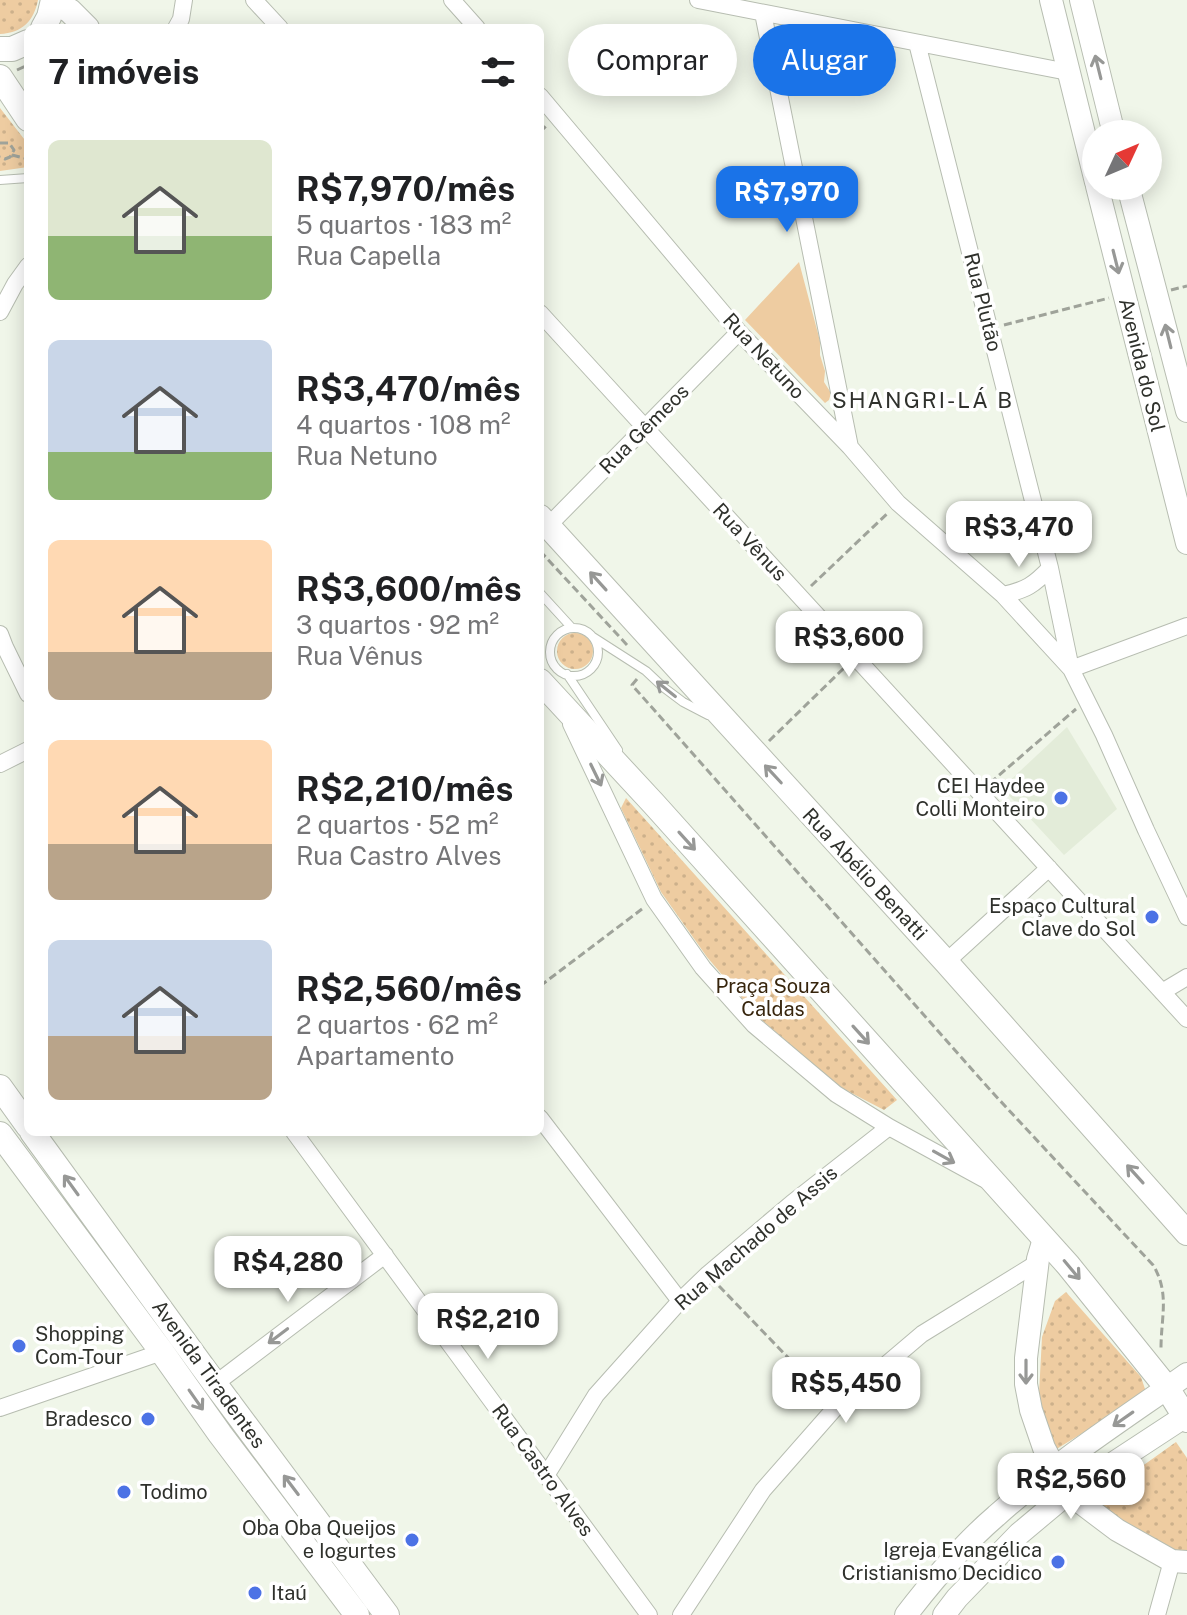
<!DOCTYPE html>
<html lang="pt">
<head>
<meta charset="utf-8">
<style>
  body { margin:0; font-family:"Public Sans",sans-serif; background:#f6f6f6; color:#202124; height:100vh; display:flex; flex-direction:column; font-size:30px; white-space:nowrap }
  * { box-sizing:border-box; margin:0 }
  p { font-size:26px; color:#757577 }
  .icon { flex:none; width:44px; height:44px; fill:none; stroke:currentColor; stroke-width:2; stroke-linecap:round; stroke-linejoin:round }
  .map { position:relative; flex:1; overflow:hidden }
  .details { position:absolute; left:24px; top:24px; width:520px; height:1112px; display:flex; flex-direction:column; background:#fff; border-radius:12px; box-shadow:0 4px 20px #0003 }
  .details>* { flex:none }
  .hud { position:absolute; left:568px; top:24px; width:498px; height:72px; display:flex; gap:16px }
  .needle { width:52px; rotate:46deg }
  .fabs { position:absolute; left:1082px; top:120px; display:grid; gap:16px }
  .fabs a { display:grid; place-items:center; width:80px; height:80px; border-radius:50%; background:#fff; box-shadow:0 4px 20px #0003; font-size:40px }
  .price { position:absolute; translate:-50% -68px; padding:0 18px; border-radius:16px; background:#fff; color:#222; font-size:26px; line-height:52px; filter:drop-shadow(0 2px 4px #0008) }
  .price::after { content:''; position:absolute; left:50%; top:48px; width:24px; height:18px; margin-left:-12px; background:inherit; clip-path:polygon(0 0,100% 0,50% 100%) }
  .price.selected { background:#1a73e8; color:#fff }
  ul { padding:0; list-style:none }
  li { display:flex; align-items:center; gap:24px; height:200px; padding:0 24px }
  li span { display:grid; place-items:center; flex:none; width:224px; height:160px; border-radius:12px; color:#555 }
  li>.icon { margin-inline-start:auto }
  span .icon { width:96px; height:96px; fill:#fffc; stroke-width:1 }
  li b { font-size:34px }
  h2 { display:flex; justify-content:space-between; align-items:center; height:96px; padding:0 24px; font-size:34px }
  .tag { padding:0 28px; border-radius:36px; background:#fff; box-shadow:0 4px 20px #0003; font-size:28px; line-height:72px }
  .tag.selected { background:#1a73e8; color:#fff }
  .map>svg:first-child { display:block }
  .built { fill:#e3ecd9 }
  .grass { fill:url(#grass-dots) }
  .park { fill:#eecca1 }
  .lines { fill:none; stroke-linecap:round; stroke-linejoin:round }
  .lane-casing { stroke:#b7bdb1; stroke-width:10 }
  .street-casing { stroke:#b7bdb1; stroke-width:18 }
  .secondary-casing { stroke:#b7bdb1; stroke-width:24 }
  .primary-casing { stroke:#b7bdb1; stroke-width:26 }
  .path { stroke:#9fa39a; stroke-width:3; stroke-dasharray:8 4; stroke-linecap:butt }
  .lane { stroke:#fff; stroke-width:8 }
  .street { stroke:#fff; stroke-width:16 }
  .secondary { stroke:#fff; stroke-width:22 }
  .primary { stroke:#fff; stroke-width:24 }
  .oneway { stroke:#979896 }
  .poi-dot { fill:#4c72e5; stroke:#fff; stroke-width:3 }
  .labels { text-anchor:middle; stroke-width:7; stroke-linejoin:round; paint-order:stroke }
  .street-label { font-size:20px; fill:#2f312c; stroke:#fff }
  .poi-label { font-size:20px; fill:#2f312c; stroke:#fff; text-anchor:end }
  .park-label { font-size:20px; fill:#37250d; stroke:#fff }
  .neighbourhood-label { font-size:22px; letter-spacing:2px; fill:#2f312c; stroke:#fff }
</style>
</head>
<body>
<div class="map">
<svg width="1187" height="1615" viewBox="0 0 1187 1615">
  <defs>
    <pattern id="grass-dots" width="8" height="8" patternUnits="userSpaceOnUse" patternTransform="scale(2)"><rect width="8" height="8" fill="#eecca1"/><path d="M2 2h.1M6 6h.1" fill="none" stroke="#ccb08b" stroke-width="1.8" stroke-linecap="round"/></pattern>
  </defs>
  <rect width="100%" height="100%" fill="#f0f6e9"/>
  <path class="built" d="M1067,727L1117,809L1064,855L1002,788Z"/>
  <path class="grass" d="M0,0H38C34,21 22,33 0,34Z
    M0,108L28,144V167L0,171Z
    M557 651a18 18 0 1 1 36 0a18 18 0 1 1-36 0Z
    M626,798L897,1100L884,1110L840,1087L757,1016L707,957L661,892L621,808Z
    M1066,1292L1141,1377L1145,1389L1141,1397L1055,1450L1045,1425L1039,1394L1042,1337L1055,1301Z
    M1176,1442L1187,1458V1556H1178L1105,1512L1100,1504L1099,1497Z"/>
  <path class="park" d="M799,262L820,341V355L825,371L824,382L831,393L829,400L825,403L745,320Z"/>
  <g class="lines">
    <defs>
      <path id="lane" d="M0,180L28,178
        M540,593L572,628
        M550 652a24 24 0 1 1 48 0a24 24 0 1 1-48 0Z
        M593,637L646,671L663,687L683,702L708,715
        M567,674L618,750"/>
      <path id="street" d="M254,0L280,28
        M452,0L477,28
        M698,0L1068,72
        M763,13L850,447
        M176,28L181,19L184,0
        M917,43L1050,568L1071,669L1104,735L1146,830L1187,917
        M540,96L739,332L850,447L898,503L1003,595L1071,669L1187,626
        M0,312L15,284L28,266
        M540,313L1187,1019
        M548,526L739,332
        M1003,595C1026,590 1034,585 1050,568
        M0,634L5,647L28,694
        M571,724L654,899L703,968L754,1025L836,1094L889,1127L984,1179
        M0,764L28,750
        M946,962L1049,868
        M1162,992L1187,977
        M540,1118L680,1301
        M294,1132L649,1615
        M215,1384L385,1255
        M0,1408L162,1352
        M547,1474L596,1395L680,1301L708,1274L792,1203L889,1127
        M681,1615L763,1490L836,1407L922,1334L1037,1263
        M1157,1615L1172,1561"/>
      <path id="secondary" d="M1051,0L1096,182
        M1081,0L1114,134
        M1097,186L1187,543
        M1128,186L1187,411
        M1044,1239L1038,1259L1026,1358V1384L1031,1410L1044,1448L1068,1493L1117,1530L1172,1561L1187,1562
        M906,1615C933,1580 962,1545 996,1516C1055,1463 1122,1420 1187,1374
        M944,1615L957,1598L1019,1534L1068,1493L1187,1415"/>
      <path id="primary" d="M53,1L70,11L87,28
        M43,28L49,17L53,0
        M0,49H12L28,42
        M0,77L28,119
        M540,517L946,962L1187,1233
        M540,681L654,804L1068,1265L1167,1388L1187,1420
        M0,1087L28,1126
        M32,1132L215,1384L387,1615
        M0,1134L162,1352L220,1434L357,1615"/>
    </defs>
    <use href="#lane" class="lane-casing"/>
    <use href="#street" class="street-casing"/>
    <use href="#secondary" class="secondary-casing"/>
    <use href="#primary" class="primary-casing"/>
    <path class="path" d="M17,70L28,65
      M540,132L546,126
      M0,143H9L14,150L10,157L5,159L0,157
      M12,155L28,159
      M1171,290L1187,286
      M1004,325L1109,298
      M540,551L628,646
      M811,586L889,512
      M637,679L632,685L992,1092L1153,1265C1170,1293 1161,1317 1161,1348L1162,1351
      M769,741L844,668
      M990,783L1076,709
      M540,986L642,909
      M719,1286L827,1398"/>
    <use href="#lane" class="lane"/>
    <use href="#street" class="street"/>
    <use href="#secondary" class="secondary"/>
    <use href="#primary" class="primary"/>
  </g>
  <defs><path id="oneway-shaft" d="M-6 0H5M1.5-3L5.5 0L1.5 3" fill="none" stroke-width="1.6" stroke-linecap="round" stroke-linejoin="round" transform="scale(2)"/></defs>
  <g class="oneway">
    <use href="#oneway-shaft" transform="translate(1098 67) rotate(-104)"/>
    <use href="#oneway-shaft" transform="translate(1116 262) rotate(76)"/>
    <use href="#oneway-shaft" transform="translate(1168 336) rotate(-104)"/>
    <use href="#oneway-shaft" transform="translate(598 581) rotate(-132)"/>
    <use href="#oneway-shaft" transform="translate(666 689) rotate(-141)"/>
    <use href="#oneway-shaft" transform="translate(773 774) rotate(-133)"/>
    <use href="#oneway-shaft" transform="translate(596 775) rotate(64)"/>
    <use href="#oneway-shaft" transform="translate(687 841) rotate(48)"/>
    <use href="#oneway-shaft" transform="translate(861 1035) rotate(48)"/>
    <use href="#oneway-shaft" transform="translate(944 1157) rotate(29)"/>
    <use href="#oneway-shaft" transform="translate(1135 1174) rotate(-132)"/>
    <use href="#oneway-shaft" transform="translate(71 1185) rotate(-126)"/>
    <use href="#oneway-shaft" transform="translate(1072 1270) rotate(50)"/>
    <use href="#oneway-shaft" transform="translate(278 1336) rotate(143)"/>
    <use href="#oneway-shaft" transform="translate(1026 1372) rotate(90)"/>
    <use href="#oneway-shaft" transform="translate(196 1400) rotate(55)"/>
    <use href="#oneway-shaft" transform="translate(1123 1419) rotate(145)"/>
    <use href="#oneway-shaft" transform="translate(291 1485) rotate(-127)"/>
  </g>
  <g class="poi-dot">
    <circle cx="1061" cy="798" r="8"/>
    <circle cx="1152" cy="917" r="8"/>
    <circle cx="19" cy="1346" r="8"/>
    <circle cx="148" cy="1419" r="8"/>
    <circle cx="124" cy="1492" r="8"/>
    <circle cx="412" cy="1540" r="8"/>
    <circle cx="1058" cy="1562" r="8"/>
    <circle cx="255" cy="1593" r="8"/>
  </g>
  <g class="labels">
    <g class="street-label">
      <text transform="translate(983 302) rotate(76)" y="7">Rua Plutão</text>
      <text transform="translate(764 356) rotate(47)" y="7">Rua Netuno</text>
      <text transform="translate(1142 365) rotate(76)" y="7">Avenida do Sol</text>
      <text transform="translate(644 429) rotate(-45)" y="7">Rua Gêmeos</text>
      <text transform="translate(750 542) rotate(47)" y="7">Rua Vênus</text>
      <text transform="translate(865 874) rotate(47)" y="7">Rua Abélio Benatti</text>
      <text transform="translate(756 1238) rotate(-41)" y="7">Rua Machado de Assis</text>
      <text transform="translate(209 1374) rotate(54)" y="7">Avenida Tiradentes</text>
      <text transform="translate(543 1470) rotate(54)" y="7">Rua Castro Alves</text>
    </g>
    <g class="poi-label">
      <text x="1045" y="793">CEI Haydee<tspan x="1045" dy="23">Colli Monteiro</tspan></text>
      <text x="1136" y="913">Espaço Cultural<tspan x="1136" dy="23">Clave do Sol</tspan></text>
      <text x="35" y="1341" text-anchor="start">Shopping<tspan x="35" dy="23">Com-Tour</tspan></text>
      <text x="132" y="1426">Bradesco</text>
      <text x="140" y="1499" text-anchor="start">Todimo</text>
      <text x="396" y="1535">Oba Oba Queijos<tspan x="396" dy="23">e Iogurtes</tspan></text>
      <text x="1042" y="1557">Igreja Evangélica<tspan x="1042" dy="23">Cristianismo Decidico</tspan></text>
      <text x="271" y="1600" text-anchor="start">Itaú</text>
    </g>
    <g class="park-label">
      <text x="773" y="993">Praça Souza<tspan x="773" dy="23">Caldas</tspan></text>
    </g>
    <g class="neighbourhood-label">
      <text x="923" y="408">SHANGRI-LÁ B</text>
    </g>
  </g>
</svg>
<div class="fabs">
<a><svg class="needle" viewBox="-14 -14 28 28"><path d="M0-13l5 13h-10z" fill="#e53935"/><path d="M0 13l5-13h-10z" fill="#757577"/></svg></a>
</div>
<b class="price selected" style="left:787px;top:234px">R$7,970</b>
<b class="price" style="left:1019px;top:569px">R$3,470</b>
<b class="price" style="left:849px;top:679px">R$3,600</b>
<b class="price" style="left:288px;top:1304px">R$4,280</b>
<b class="price" style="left:488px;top:1361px">R$2,210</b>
<b class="price" style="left:846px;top:1425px">R$5,450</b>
<b class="price" style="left:1071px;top:1521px">R$2,560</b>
<div class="hud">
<a class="tag">Comprar</a>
<a class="tag selected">Alugar</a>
</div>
<section class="details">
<h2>7 imóveis<svg class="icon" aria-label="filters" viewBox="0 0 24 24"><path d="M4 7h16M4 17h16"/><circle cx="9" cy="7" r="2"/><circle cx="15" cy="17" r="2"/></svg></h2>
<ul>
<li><span style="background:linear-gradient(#dfe7d0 60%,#8fb573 0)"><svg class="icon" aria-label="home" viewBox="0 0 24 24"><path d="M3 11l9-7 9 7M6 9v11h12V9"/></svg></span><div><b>R$7,970/mês</b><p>5 quartos · 183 m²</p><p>Rua Capella</p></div></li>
<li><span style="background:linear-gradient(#c9d6e8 70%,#8fb573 0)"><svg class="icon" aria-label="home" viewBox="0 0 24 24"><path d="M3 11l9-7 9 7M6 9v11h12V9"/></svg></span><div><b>R$3,470/mês</b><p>4 quartos · 108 m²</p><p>Rua Netuno</p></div></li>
<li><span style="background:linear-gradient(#ffd9b3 70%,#b9a48a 0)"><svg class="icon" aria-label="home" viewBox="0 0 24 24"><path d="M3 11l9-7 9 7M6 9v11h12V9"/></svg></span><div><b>R$3,600/mês</b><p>3 quartos · 92 m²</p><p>Rua Vênus</p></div></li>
<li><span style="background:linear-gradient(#ffd9b3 65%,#b9a48a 0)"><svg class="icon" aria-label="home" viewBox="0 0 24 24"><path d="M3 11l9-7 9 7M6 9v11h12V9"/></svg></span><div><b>R$2,210/mês</b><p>2 quartos · 52 m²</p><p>Rua Castro Alves</p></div></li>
<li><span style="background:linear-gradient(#c9d6e8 60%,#b9a48a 0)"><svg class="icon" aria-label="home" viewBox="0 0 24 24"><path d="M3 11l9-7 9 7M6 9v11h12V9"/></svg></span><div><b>R$2,560/mês</b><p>2 quartos · 62 m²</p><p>Apartamento</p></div></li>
</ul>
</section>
</div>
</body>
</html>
